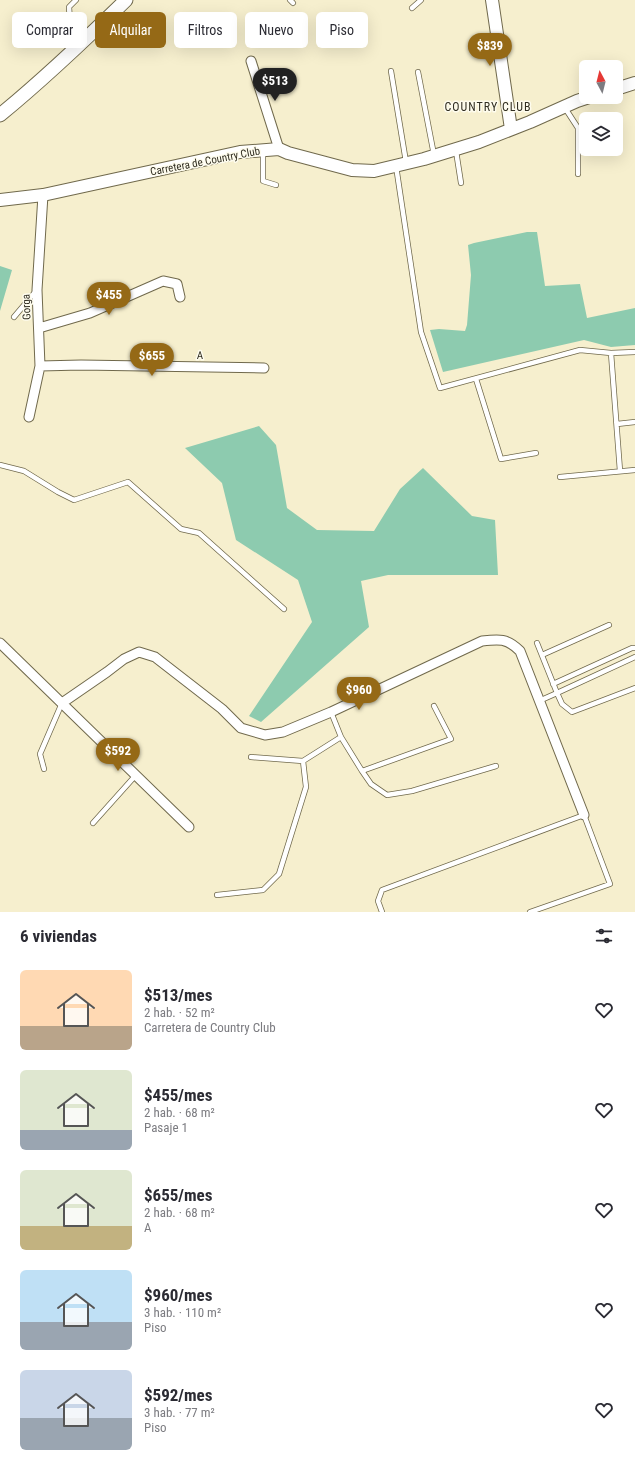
<!DOCTYPE html>
<html lang="es">
<head>
<meta charset="utf-8">
<style>
  body { margin:0; font-family:"Roboto Condensed",sans-serif; background:#f7f7f7; color:#2b2b33; height:100vh; display:flex; flex-direction:column; font-size:15px; white-space:nowrap }
  * { box-sizing:border-box; margin:0 }
  p { font-size:13px; color:#7c7c81 }
  .icon { flex:none; width:22px; height:22px; fill:none; stroke:currentColor; stroke-width:2; stroke-linecap:round; stroke-linejoin:round }
  .map { position:relative; height:912px; overflow:hidden }
  .drawer { display:flex; flex-direction:column; background:#fff; flex:1 }
  .drawer>* { flex:none }
  .banner { position:absolute; left:12px; top:12px; width:400px; height:36px; display:flex; gap:8px }
  .needle { width:26px; rotate:353deg }
  .buttons { position:absolute; left:579px; top:60px; display:grid; gap:8px }
  .buttons a { display:grid; place-items:center; width:44px; height:44px; border-radius:6px; background:#fff; box-shadow:0 4px 16px #0002; font-size:20px }
  .price { position:absolute; translate:-50% -34px; padding:0 9px; border-radius:14px; background:#956916; color:#fff; font-size:13px; line-height:26px; filter:drop-shadow(0 1px 2px #0008) }
  .price::after { content:''; position:absolute; left:50%; top:24px; width:12px; height:9px; margin-left:-6px; background:inherit; clip-path:polygon(0 0,100% 0,50% 100%) }
  .price.current { background:#222; color:#fff }
  ul { padding:0; list-style:none }
  li { display:flex; align-items:center; gap:12px; height:100px; padding:0 20px }
  li span { display:grid; place-items:center; flex:none; width:112px; height:80px; border-radius:6px; color:#555 }
  li>.icon { margin-inline-start:auto }
  span .icon { width:48px; height:48px; fill:#fffc; stroke-width:1 }
  li b { font-size:17px }
  h2 { display:flex; justify-content:space-between; align-items:center; height:48px; padding:0 20px; font-size:17px }
  .pill { padding:0 14px; border-radius:6px; background:#fff; box-shadow:0 4px 16px #0002; font-size:14px; line-height:36px }
  .pill.current { background:#956916; color:#fff }
  .map>svg:first-child { display:block }
  .green { fill:#8dcbaf }
  .lines { fill:none; stroke-linecap:round; stroke-linejoin:round }
  .service-casing { stroke:#70694c; stroke-width:6 }
  .minor-casing { stroke:#70694c; stroke-width:11 }
  .tertiary-casing { stroke:#70694c; stroke-width:14 }
  .secondary-casing { stroke:#70694c; stroke-width:15 }
  .service { stroke:#fff; stroke-width:4.5 }
  .minor { stroke:#fff; stroke-width:9 }
  .tertiary { stroke:#fff; stroke-width:12 }
  .secondary { stroke:#fff; stroke-width:13 }
  .labels { text-anchor:middle; stroke-width:3; stroke-linejoin:round; paint-order:stroke }
  .street-label { font-size:11px; fill:#302d21; stroke:#fefcee }
  .neighbourhood-label { font-size:12px; letter-spacing:1px; fill:#302d21; stroke:#fefcee }
</style>
</head>
<body>
<div class="map">
<svg width="635" height="912" viewBox="0 0 635 912">
  <rect width="100%" height="100%" fill="#f6efce"/>
  <path class="green" d="M527,232H537L545,286L580,284L587,318L635,308V345L611,347L584,340L443,372L430,330L439,329L465,331L467,325L471,275L468,245L474,243Z
    M0,266L12,270L0,311Z
    M259,426L276,445L287,508L317,530L374,531L400,489L423,468L472,516L495,520L498,575H388L361,581L369,627L261,722L249,716L312,622L298,580L236,540L222,483L185,448Z"/>
  <g class="lines">
    <defs>
      <path id="service" d="M76,0L69,7L70,21L85,38
        M290,0L293,3
        M412,8L421,0
        M391,71L406,162
        M418,72L434,155
        M565,108L578,128V174
        M263,151V181L276,185
        M456,151L461,183
        M396,166L421,332L440,388L580,350L611,353L635,352
        M14,317L36,291
        M611,353L620,471
        M476,379L501,459L536,453
        M617,424L635,422
        M0,465L24,471L58,492L74,500L128,482L181,529L199,533L284,609
        M560,477L635,470
        M537,643L557,693L539,701
        M542,655L609,625
        M635,657L557,693L562,704L572,712L635,688
        M553,684L632,648H635
        M331,712L341,737L362,771L451,739L434,706
        M251,757L303,761L341,737
        M44,769L40,754L62,703
        M362,771L371,784L387,795L412,791L496,766
        M93,823L136,775
        M217,895L263,890L279,874L306,787L303,761
        M382,912L378,901L382,890L584,815L610,884L530,912"/>
      <path id="minor" d="M251,61L279,149
        M39,328L90,313L163,281L177,284L180,297
        M40,366L81,365L264,368
        M29,417L40,366L37,290L43,195
        M0,643L189,827
        M62,703L107,672L124,659L139,652L155,657L222,709L241,728L265,735L283,732L331,712L482,641C499,639 507,638 520,651L584,815"/>
      <path id="tertiary" d="M492,0L511,129
        M616,89L635,83
        M0,200L43,195L240,152L279,149L288,153L352,170L374,171L424,159L479,142L530,122L577,101L589,97"/>
      <path id="secondary" d="M0,115C44,79 85,40 126,0"/>
    </defs>
    <use href="#service" class="service-casing"/>
    <use href="#minor" class="minor-casing"/>
    <use href="#tertiary" class="tertiary-casing"/>
    <use href="#secondary" class="secondary-casing"/>
    <use href="#service" class="service"/>
    <use href="#minor" class="minor"/>
    <use href="#tertiary" class="tertiary"/>
    <use href="#secondary" class="secondary"/>
  </g>
  <g class="labels">
    <g class="street-label">
      <text transform="translate(205 161) rotate(-11)" y="4">Carretera de Country Club</text>
      <text transform="translate(26 307) rotate(-92)" y="4">Gorga</text>
      <text transform="translate(200 355) rotate(1)" y="4">A</text>
    </g>
    <g class="neighbourhood-label">
      <text x="488" y="111">COUNTRY CLUB</text>
    </g>
  </g>
</svg>
<div class="buttons">
<a><svg class="needle" viewBox="-14 -14 28 28"><path d="M0-13l5 13h-10z" fill="#e53935"/><path d="M0 13l5-13h-10z" fill="#7c7c81"/></svg></a>
<a><svg class="icon" aria-label="layers" viewBox="0 0 24 24"><path d="M12 4l9 5-9 5-9-5zM3 14l9 5 9-5"/></svg></a>
</div>
<b class="price" style="left:490px;top:67px">$839</b>
<b class="price current" style="left:275px;top:102px">$513</b>
<b class="price" style="left:109px;top:316px">$455</b>
<b class="price" style="left:152px;top:377px">$655</b>
<b class="price" style="left:359px;top:711px">$960</b>
<b class="price" style="left:118px;top:772px">$592</b>
<div class="banner">
<a class="pill">Comprar</a>
<a class="pill current">Alquilar</a>
<a class="pill">Filtros</a>
<a class="pill">Nuevo</a>
<a class="pill">Piso</a>
</div>
</div>
<section class="drawer">
<h2>6 viviendas<svg class="icon" aria-label="filters" viewBox="0 0 24 24"><path d="M4 7h16M4 17h16"/><circle cx="9" cy="7" r="2"/><circle cx="15" cy="17" r="2"/></svg></h2>
<ul>
<li><span style="background:linear-gradient(#ffd9b3 70%,#b9a48a 0)"><svg class="icon" aria-label="home" viewBox="0 0 24 24"><path d="M3 11l9-7 9 7M6 9v11h12V9"/></svg></span><div><b>$513/mes</b><p>2 hab. · 52 m²</p><p>Carretera de Country Club</p></div><svg class="icon" aria-label="heart" viewBox="0 0 24 24"><path d="M12 20l-8-8c-3-5 5-10 8-4 3-6 11-1 8 4z"/></svg></li>
<li><span style="background:linear-gradient(#dfe7d0 75%,#9aa5b1 0)"><svg class="icon" aria-label="home" viewBox="0 0 24 24"><path d="M3 11l9-7 9 7M6 9v11h12V9"/></svg></span><div><b>$455/mes</b><p>2 hab. · 68 m²</p><p>Pasaje 1</p></div><svg class="icon" aria-label="heart" viewBox="0 0 24 24"><path d="M12 20l-8-8c-3-5 5-10 8-4 3-6 11-1 8 4z"/></svg></li>
<li><span style="background:linear-gradient(#dfe7d0 70%,#c2b280 0)"><svg class="icon" aria-label="home" viewBox="0 0 24 24"><path d="M3 11l9-7 9 7M6 9v11h12V9"/></svg></span><div><b>$655/mes</b><p>2 hab. · 68 m²</p><p>A</p></div><svg class="icon" aria-label="heart" viewBox="0 0 24 24"><path d="M12 20l-8-8c-3-5 5-10 8-4 3-6 11-1 8 4z"/></svg></li>
<li><span style="background:linear-gradient(#bfe0f5 65%,#9aa5b1 0)"><svg class="icon" aria-label="home" viewBox="0 0 24 24"><path d="M3 11l9-7 9 7M6 9v11h12V9"/></svg></span><div><b>$960/mes</b><p>3 hab. · 110 m²</p><p>Piso</p></div><svg class="icon" aria-label="heart" viewBox="0 0 24 24"><path d="M12 20l-8-8c-3-5 5-10 8-4 3-6 11-1 8 4z"/></svg></li>
<li><span style="background:linear-gradient(#c9d6e8 60%,#9aa5b1 0)"><svg class="icon" aria-label="home" viewBox="0 0 24 24"><path d="M3 11l9-7 9 7M6 9v11h12V9"/></svg></span><div><b>$592/mes</b><p>3 hab. · 77 m²</p><p>Piso</p></div><svg class="icon" aria-label="heart" viewBox="0 0 24 24"><path d="M12 20l-8-8c-3-5 5-10 8-4 3-6 11-1 8 4z"/></svg></li>
</ul>
</section>
</body>
</html>
